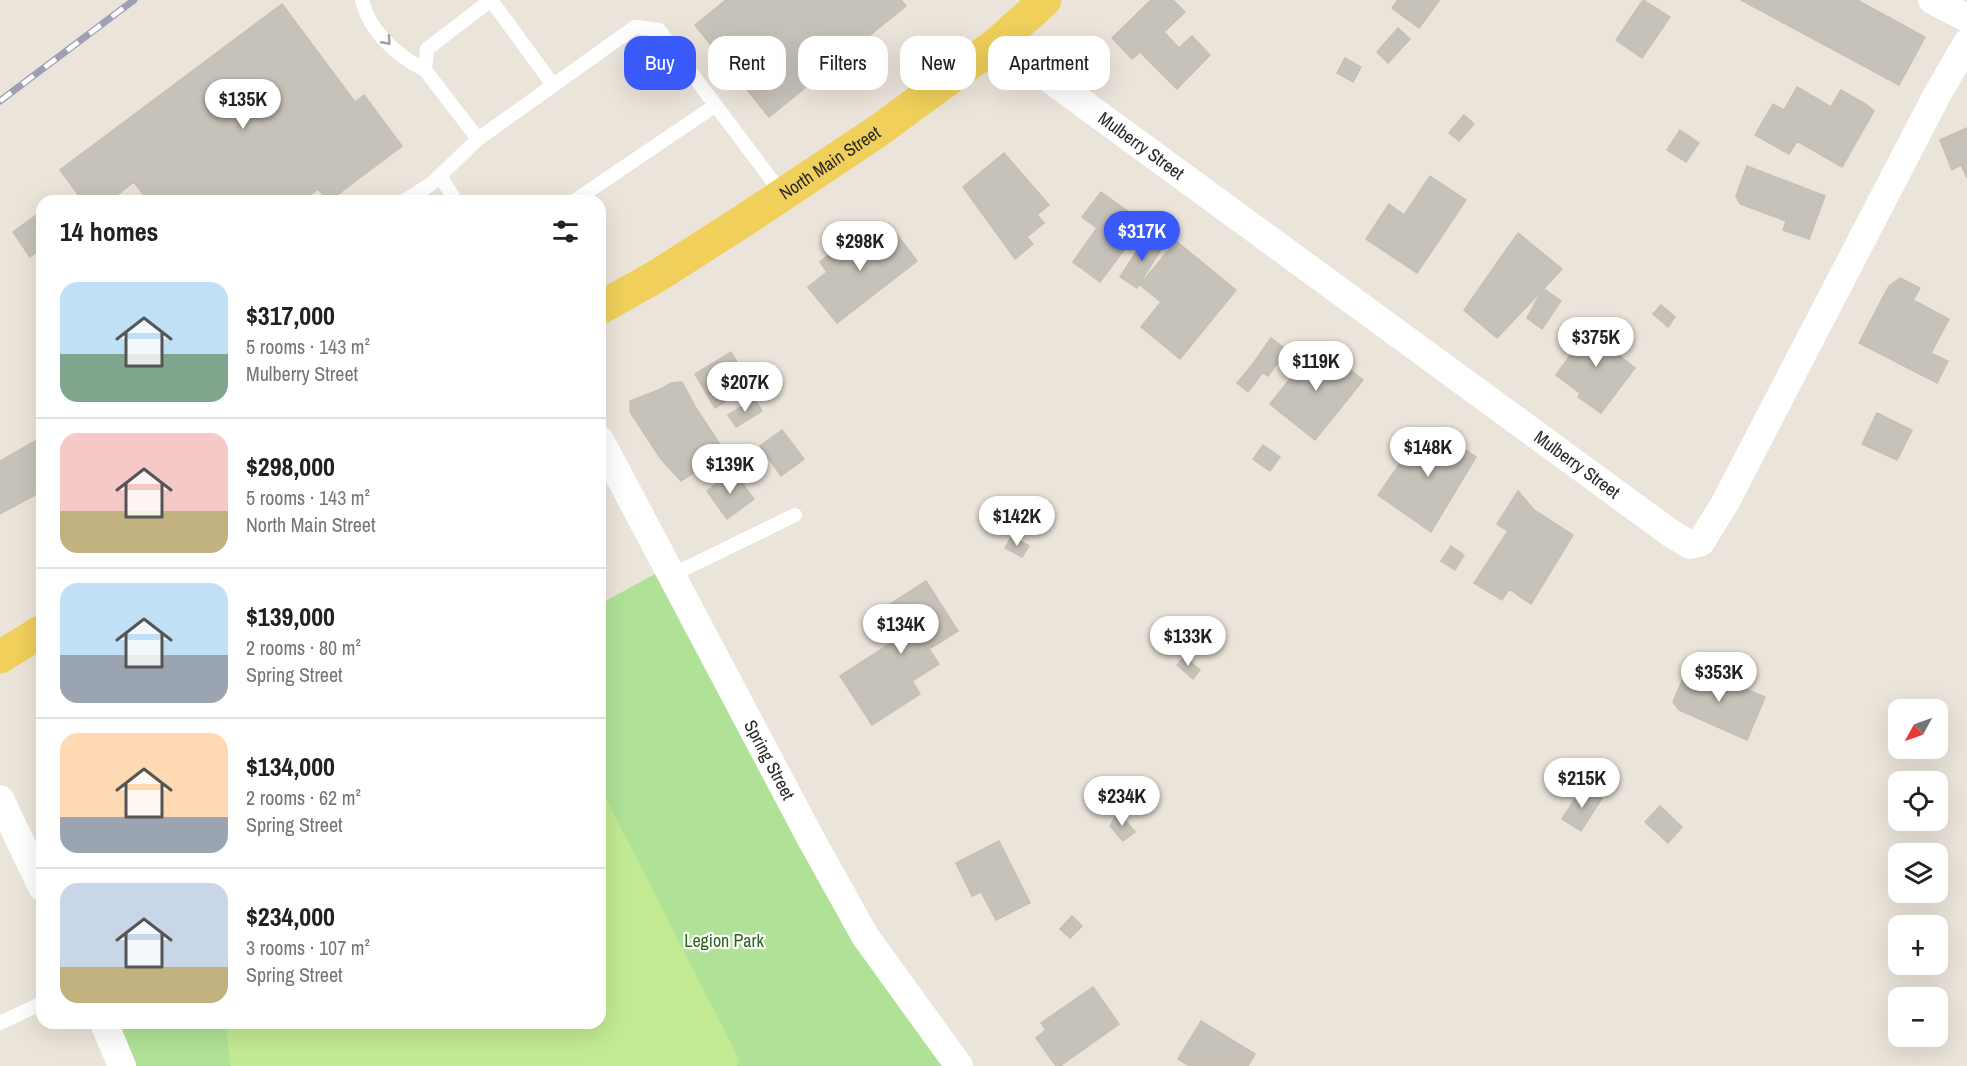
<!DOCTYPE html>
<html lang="en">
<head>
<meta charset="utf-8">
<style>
  body { margin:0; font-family:"Archivo Narrow",sans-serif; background:#f6f6f6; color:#202124; height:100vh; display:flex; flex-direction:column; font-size:22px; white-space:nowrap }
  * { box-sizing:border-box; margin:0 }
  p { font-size:20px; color:#757577 }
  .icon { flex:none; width:33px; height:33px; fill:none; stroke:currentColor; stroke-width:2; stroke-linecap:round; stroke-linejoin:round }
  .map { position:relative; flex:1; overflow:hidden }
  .side { position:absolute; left:36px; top:195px; width:570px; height:834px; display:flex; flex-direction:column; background:#fff; border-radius:18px; box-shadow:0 6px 24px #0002 }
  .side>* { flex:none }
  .hud { position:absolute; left:624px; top:36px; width:570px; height:54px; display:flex; gap:12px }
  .needle { width:39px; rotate:230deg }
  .tools { position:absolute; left:1888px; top:699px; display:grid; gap:12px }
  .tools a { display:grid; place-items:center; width:60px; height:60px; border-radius:12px; background:#fff; box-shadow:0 6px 24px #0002; font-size:30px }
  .price { position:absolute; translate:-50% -51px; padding:0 14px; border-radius:21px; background:#fff; color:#222; font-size:20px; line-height:39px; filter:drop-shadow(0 2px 3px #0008) }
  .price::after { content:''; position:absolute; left:50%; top:36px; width:18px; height:14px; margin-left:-9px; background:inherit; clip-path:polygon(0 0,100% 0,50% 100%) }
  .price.on { background:#3a59f9; color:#fff }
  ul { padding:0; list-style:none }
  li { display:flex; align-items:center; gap:18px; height:150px; padding:0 24px }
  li+li { border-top:2px solid #e0e0e0 }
  li span { display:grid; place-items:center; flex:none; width:168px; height:120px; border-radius:18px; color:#555 }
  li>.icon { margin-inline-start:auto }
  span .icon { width:72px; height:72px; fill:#fffc; stroke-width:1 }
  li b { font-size:26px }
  h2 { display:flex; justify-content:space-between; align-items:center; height:72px; padding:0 24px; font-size:26px }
  .tag { padding:0 21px; border-radius:18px; background:#fff; box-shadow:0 6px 24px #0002; font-size:21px; line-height:54px }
  .tag.on { background:#3a59f9; color:#fff }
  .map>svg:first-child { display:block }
  .green { fill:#afe297 }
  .pitch { fill:#c2ea92 }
  .building { fill:#c7c2b9; stroke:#c6c0b4; stroke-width:1.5 }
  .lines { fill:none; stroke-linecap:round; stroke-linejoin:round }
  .lane { stroke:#fff; stroke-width:14 }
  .street { stroke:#fff; stroke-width:28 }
  .primary { stroke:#f0d05b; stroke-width:33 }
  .rail-casing { stroke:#9da0b3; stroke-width:7 }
  .rail { stroke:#fff; stroke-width:4.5; stroke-dasharray:14; stroke-linecap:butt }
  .oneway { stroke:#9f9f9f }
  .labels { text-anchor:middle; stroke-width:4.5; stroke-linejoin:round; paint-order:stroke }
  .street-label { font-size:18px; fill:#292929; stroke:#fff }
  .park-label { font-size:18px; fill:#28651a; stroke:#fff }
</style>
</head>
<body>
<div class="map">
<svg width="1967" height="1066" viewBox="0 0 1967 1066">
  <rect width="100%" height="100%" fill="#ebe4da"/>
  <path class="green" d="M664,569L956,1066H123L104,1023H600V604Z"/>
  <path class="pitch" d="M600,787L739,1059L737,1066H230L226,1023H600Z"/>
  <path class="building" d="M726,0H901L906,6L769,117L695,25Z
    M1151,0H1173L1185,12L1164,32L1179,48L1192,36L1210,55L1177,89L1140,52L1132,59L1112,38Z
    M1398,0H1437L1439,1L1419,28L1392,8Z
    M1643,0L1670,17L1642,58L1616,40Z
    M1741,0H1857L1925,37L1899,85Z
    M282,4L355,102L364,95L402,146L329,201L318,189L302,201H148L134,182L109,201H83L60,170Z
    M1398,28L1410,39L1388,63L1377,52Z
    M1345,58L1361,67L1353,82L1337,73Z
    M1797,87L1831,107L1841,90L1866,104L1874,111L1842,167L1797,141L1789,154L1755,135L1773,104L1784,110Z
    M1464,115L1474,124L1459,141L1449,133Z
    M1967,128V178L1961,165L1952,170L1940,140Z
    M1680,130L1699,143L1686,162L1667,150Z
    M1004,153L1049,205L1037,215L1044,223L1027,237L1033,244L1015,259L963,187Z
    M1747,166L1825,196L1809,239L1783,230L1786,221L1740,204L1736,196Z
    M1430,176L1466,200L1417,273L1366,239L1389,204L1404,215Z
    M1101,192L1144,223L1100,282L1073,262L1097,228L1082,217Z
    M42,211V248L30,257L13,232Z
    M889,224L917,261L837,323L808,287L827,272L820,262L853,236L860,246Z
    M1518,233L1562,269L1497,338L1464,310Z
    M1147,235L1163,246L1137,288L1120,277Z
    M1176,241L1236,290L1180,359L1141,327L1161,302L1140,285Z
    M1900,278L1920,288L1913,300L1949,319L1931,353L1948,361L1937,383L1859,343L1889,286Z
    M1543,288L1561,301L1542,329L1527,318Z
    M1661,305L1675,317L1668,327L1653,314Z
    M1595,321L1621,338L1612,350L1635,368L1601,413L1578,397L1580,393L1556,375Z
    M1271,338L1287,350L1268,376L1252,365Z
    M1318,344L1363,380L1315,440L1270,404Z
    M731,352L751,386L715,408L695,374Z
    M1252,365L1263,372L1248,392L1237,383Z
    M682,382L696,408L725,452L681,481L661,459L630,412V401L661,389L671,383Z
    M754,399L762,411L736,427L728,415Z
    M1877,413L1912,430L1897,460L1862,444Z
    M1434,428L1476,457L1431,532L1378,495L1423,430L1430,436Z
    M782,430L804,459L781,476L760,446Z
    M37,440L42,450V491L0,514V461Z
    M1263,445L1280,457L1270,471L1253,459Z
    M733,471L754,499L727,519L707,491Z
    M1518,491L1534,510L1573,535L1531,604L1509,589L1502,600L1474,583L1508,531L1497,524Z
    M1012,536L1029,546L1022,557L1005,548Z
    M1451,546L1464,555L1455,570L1441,561Z
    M926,581L958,631L929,649L939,664L912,681L920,694L872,725L840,676L905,634L887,606Z
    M1206,617L1220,628L1211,641L1196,629Z
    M1184,656L1200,670L1193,679L1177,665Z
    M1688,667L1765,697L1747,740L1679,710L1673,702Z
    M1583,786L1602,798L1581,831L1562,819Z
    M1660,806L1682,827L1668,843L1645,822Z
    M1118,812L1135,832L1123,841L1110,826Z
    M999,841L1030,903L996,920L981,892L972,896L956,863Z
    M1072,916L1082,926L1070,938L1060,929Z
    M1093,987L1119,1024L1060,1066H1056L1036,1038L1046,1030L1041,1023Z
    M1201,1021L1255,1054L1248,1066H1190L1178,1059Z"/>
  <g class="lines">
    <path class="lane" d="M362,0C369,31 397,56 425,70
      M491,0L553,85
      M478,139L425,70L427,49L491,0
      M440,176L456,201
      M404,201L431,184L478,139L635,27L659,30L783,195
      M574,201L716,105
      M672,575L795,515
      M0,1023L42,1003"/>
    <g class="street">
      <path d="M1932,0L1967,18"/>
      <path id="s1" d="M999,42L1669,532L1690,545L1701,542L1725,503L1938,93L1967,43"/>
      <path id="s2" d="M600,440L811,839L865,936L959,1066"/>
      <path d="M0,799L42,887"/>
      <path d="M104,1023L122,1066"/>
    </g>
    <g class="primary">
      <path id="s3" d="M600,308L657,276L743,221L878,131L999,42L1045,0"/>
      <path d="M0,657L42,631"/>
    </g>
    <defs>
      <path id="rail" d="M0,101L134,0"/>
    </defs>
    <use href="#rail" class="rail-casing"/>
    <use href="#rail" class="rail"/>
  </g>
  <defs><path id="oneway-chevron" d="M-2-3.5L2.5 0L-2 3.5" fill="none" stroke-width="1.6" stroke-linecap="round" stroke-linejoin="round" transform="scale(1.5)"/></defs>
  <use class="oneway" href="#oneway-chevron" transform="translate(387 41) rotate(48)"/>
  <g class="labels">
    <g class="street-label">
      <text dy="6" stroke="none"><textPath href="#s1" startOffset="176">Mulberry Street</textPath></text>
      <text dy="6" stroke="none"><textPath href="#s3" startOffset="272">North Main Street</textPath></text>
      <text dy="6" stroke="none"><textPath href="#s1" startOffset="716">Mulberry Street</textPath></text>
      <text dy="6" stroke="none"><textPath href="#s2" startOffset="362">Spring Street</textPath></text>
    </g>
    <g class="park-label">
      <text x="724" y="947">Legion Park</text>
    </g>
  </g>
</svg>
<div class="tools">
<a><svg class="needle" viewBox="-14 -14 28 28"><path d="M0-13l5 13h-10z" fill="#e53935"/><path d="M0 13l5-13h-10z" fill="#757577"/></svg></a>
<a><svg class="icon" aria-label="locate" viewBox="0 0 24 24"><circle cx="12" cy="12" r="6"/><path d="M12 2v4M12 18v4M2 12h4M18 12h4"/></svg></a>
<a><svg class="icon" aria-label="layers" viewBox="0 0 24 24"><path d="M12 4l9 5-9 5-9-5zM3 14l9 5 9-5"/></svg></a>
<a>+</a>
<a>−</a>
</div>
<b class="price" style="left:243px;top:130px">$135K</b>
<b class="price on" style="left:1142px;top:262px">$317K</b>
<b class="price" style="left:860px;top:272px">$298K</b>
<b class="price" style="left:1596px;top:368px">$375K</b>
<b class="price" style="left:1316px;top:392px">$119K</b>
<b class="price" style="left:745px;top:413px">$207K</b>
<b class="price" style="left:1428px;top:478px">$148K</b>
<b class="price" style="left:730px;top:495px">$139K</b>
<b class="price" style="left:1017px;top:547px">$142K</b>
<b class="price" style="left:901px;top:655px">$134K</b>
<b class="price" style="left:1188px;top:667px">$133K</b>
<b class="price" style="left:1719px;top:703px">$353K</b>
<b class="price" style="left:1582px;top:809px">$215K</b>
<b class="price" style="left:1122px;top:827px">$234K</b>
<div class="hud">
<a class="tag on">Buy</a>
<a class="tag">Rent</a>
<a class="tag">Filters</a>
<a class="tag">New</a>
<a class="tag">Apartment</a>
</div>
<section class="side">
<h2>14 homes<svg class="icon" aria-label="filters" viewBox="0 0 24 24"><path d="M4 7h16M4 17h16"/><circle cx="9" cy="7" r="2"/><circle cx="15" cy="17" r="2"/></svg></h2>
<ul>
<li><span style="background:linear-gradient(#bfe0f5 60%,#7fa58c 0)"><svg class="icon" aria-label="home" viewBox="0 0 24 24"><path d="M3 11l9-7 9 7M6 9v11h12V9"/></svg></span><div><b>$317,000</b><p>5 rooms · 143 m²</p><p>Mulberry Street</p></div></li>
<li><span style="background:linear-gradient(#f6c9c9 65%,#c2b280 0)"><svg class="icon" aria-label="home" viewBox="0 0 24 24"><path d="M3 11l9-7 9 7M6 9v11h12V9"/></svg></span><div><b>$298,000</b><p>5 rooms · 143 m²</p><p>North Main Street</p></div></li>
<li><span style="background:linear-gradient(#bfe0f5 60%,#9aa5b1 0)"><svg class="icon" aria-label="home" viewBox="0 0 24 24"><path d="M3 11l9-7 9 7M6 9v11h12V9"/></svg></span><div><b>$139,000</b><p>2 rooms · 80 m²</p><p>Spring Street</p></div></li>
<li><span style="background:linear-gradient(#ffd9b3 70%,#9aa5b1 0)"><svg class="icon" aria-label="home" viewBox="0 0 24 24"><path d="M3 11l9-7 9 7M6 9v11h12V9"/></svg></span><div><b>$134,000</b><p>2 rooms · 62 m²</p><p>Spring Street</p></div></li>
<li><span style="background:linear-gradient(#c9d6e8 70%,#c2b280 0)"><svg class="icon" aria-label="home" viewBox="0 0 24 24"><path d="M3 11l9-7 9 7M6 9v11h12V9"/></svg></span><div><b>$234,000</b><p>3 rooms · 107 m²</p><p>Spring Street</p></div></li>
</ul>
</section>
</div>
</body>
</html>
